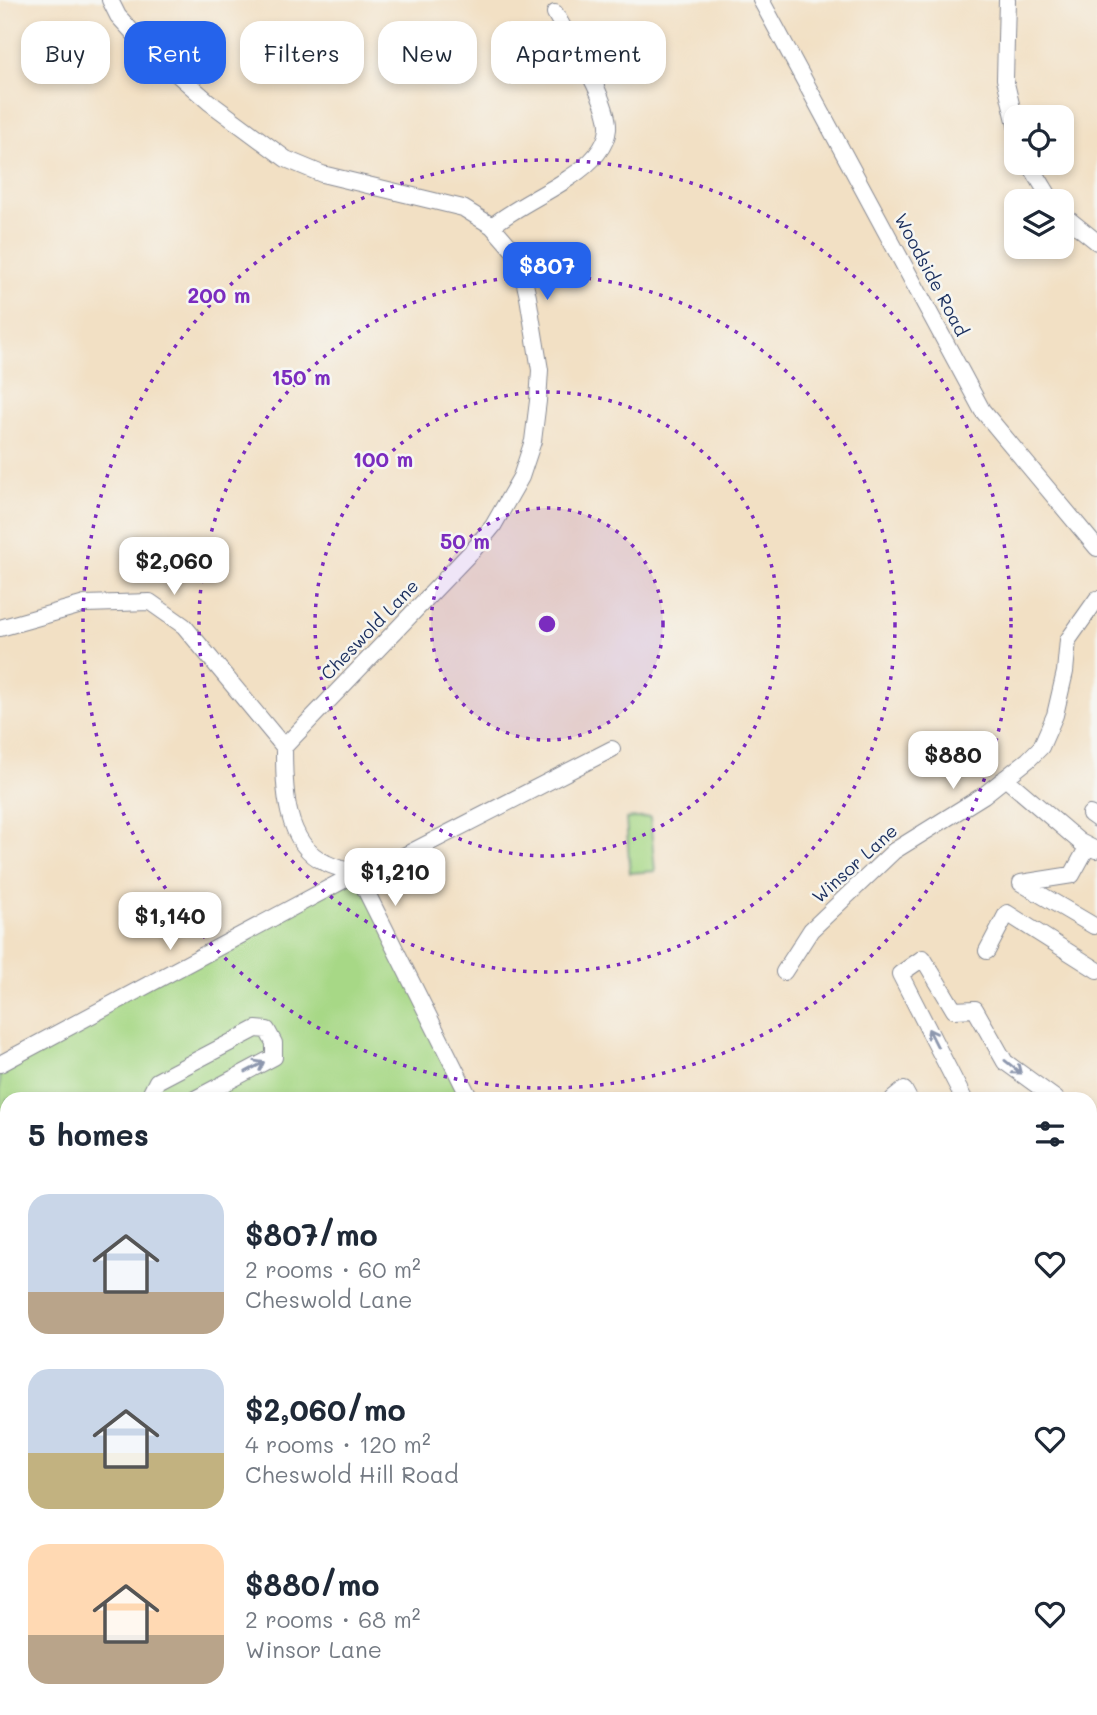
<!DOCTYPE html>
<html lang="en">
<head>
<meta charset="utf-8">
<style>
  body { margin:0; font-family:Mali,sans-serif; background:#f6f6f7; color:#1f2937; height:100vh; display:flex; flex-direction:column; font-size:26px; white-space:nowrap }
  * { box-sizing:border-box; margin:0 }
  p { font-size:23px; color:#747a83 }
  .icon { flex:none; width:38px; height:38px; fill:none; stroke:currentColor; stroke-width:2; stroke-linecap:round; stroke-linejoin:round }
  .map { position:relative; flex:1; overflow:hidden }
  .sheet { position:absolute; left:0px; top:1092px; width:1097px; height:623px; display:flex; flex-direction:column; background:#fff; border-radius:21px 21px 0 0; box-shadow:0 4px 10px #0003 }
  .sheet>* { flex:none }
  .guide { position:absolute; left:21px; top:21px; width:700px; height:63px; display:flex; gap:14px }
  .fabs { position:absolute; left:1004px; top:105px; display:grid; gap:14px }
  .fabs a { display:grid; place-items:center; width:70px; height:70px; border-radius:14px; background:#fff; box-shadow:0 4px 10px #0003; font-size:35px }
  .price { position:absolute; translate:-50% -60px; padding:0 16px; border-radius:14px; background:#fff; color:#222; font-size:23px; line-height:46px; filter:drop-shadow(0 2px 4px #0008) }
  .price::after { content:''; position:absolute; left:50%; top:42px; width:21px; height:16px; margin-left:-10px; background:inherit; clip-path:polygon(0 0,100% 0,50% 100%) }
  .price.selected { background:#2563eb; color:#fff }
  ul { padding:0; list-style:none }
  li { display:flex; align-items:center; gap:21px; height:175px; padding:0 28px }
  li span { display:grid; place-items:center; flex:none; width:196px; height:140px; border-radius:21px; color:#555 }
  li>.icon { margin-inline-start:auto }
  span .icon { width:84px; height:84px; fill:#fffc; stroke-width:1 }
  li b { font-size:30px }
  h2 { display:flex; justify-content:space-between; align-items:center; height:84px; padding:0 28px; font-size:30px }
  .tag { padding:0 24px; border-radius:21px; background:#fff; box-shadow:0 4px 10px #0003; font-size:24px; line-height:63px }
  .tag.selected { background:#2563eb; color:#fff }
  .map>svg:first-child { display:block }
  .green { fill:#a7d886; stroke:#618472; stroke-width:2 }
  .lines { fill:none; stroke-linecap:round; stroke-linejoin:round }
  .minor-casing { stroke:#868891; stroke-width:18 }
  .major-casing { stroke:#868891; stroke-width:24 }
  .minor { stroke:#fff; stroke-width:16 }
  .major { stroke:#fabb8c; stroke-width:21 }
  .rail-casing { stroke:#1b2f5e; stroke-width:7 }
  .rail { stroke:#f6f6f2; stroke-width:4.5; stroke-dasharray:13; stroke-linecap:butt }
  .oneway { stroke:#8d97ae }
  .ring { fill:none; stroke:#7b2cbf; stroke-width:3.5; stroke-dasharray:3.5 7 }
  .labels { text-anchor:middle; stroke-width:5; stroke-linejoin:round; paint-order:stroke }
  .street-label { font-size:18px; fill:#1b2f5e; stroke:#f6f6f2 }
  .centre { fill:#7b2cbf; stroke:#f6f6f2; stroke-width:3.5 }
  .ring-label { font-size:21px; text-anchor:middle; font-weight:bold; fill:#7b2cbf; stroke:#f6f6f2; stroke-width:5; stroke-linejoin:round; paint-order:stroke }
</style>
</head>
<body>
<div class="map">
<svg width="1097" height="1715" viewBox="0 0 1097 1715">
  <rect width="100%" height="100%" fill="#f6f6f2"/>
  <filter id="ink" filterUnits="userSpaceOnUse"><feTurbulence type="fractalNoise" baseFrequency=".0143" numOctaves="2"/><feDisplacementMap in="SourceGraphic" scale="14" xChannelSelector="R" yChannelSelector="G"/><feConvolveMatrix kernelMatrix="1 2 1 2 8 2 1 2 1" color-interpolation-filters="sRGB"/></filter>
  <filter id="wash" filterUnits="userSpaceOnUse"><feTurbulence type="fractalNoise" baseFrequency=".00686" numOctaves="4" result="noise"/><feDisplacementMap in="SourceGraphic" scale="28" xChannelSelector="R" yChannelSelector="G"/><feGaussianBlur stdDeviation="1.57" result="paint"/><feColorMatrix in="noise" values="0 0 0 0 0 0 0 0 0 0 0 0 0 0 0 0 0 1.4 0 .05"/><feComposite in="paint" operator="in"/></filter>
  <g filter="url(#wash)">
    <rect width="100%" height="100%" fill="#f2e0c4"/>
    <path class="green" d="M650,817L655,871L630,873L626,819Z
      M357,873L470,1099H7V1271L0,1258V1064Z
      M242,1708H649L642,1715H246Z"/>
  </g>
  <g filter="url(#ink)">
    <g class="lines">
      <defs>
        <path id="minor" d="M110,0L118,16L147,48L209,102L286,159L322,174L463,208L492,226L513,250L522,271L528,297L540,370L538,401L533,441L521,477L493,526L474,549L284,747C284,786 284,844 326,863C335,868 347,870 357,873L470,1099
          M761,0L982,410L1097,548
          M1007,0L1005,79L1017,129
          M1029,163L1052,201
          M1062,214L1097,242
          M492,226C516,207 544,195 569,178C586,167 606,150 608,129C610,101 569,39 555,13
          M0,628L85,604L150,602L184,626L284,747
          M1005,778L1080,842L1096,850
          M1090,814L1097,819
          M1088,846L1072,875L1021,883L1094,926
          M363,884L384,866L612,749
          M987,951L1007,913L1097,970
          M784,972L811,930L894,851L984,795L1028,760L1041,747L1055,715L1065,672L1068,640L1097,599
          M0,1064L357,873
          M148,1099L157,1081L256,1029L267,1030L274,1043V1057L195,1099
          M893,1099L904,1090L909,1099
          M964,1099L900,974L923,958L954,1010L975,1009L1005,1062L1056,1099
          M1090,1124L1097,1128
          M1090,1193L1097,1186
          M2,1207L7,1217
          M0,1260L7,1273
          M0,1346L7,1343
          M0,1542L7,1538
          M1090,1644L1097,1632
          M1090,1677L1097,1681
          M240,1708L243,1715
          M311,1708L317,1715
          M669,1708L677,1715
          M788,1708L792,1715
          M819,1715L828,1708"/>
        <path id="major" d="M1090,1277L1097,1270
          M645,1715L652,1708"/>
      </defs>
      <use href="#minor" class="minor-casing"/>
      <use href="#major" class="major-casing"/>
      <use href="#minor" class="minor"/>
      <use href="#major" class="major"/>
      <defs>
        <path id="rail" d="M1090,1556L1097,1548
          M1090,1582L1097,1574
          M942,1715L948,1708
          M964,1715L970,1708"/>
      </defs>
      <use href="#rail" class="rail-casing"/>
      <use href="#rail" class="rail"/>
    </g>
    <defs><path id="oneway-shaft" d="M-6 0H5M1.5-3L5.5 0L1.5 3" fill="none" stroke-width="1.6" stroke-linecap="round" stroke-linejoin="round" transform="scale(1.75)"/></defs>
    <g class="oneway">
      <use href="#oneway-shaft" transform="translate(933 1038) rotate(-117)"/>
      <use href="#oneway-shaft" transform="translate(255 1067) rotate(-28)"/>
      <use href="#oneway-shaft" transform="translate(1013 1067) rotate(39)"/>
    </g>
  </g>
  <circle cx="547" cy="624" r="116" fill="#7b2cbf" fill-opacity=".12"/>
  <g class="ring">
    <circle cx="547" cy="624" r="116"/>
    <circle cx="547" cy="624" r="232"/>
    <circle cx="547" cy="624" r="348"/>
    <circle cx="547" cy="624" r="464"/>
  </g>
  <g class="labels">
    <g class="street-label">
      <text transform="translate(931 275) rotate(62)" y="6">Woodside Road</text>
      <text transform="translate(370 630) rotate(-46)" y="6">Cheswold Lane</text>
      <text transform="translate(855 864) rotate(-42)" y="6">Winsor Lane</text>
    </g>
  </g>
  <circle cx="547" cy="624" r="10" class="centre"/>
  <g class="ring-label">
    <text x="219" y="303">200 m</text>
    <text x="301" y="385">150 m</text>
    <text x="383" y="467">100 m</text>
    <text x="465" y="549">50 m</text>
  </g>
</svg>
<div class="fabs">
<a><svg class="icon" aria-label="locate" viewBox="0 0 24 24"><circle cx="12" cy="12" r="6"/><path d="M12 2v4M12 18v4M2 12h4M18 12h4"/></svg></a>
<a><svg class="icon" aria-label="layers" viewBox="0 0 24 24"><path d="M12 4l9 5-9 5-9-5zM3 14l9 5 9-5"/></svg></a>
</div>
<b class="price selected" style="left:547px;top:302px">$807</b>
<b class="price" style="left:174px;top:597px">$2,060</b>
<b class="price" style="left:953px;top:791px">$880</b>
<b class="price" style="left:395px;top:908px">$1,210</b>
<b class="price" style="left:170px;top:952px">$1,140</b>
<div class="guide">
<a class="tag">Buy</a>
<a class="tag selected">Rent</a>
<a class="tag">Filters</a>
<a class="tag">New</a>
<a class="tag">Apartment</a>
</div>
<section class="sheet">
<h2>5 homes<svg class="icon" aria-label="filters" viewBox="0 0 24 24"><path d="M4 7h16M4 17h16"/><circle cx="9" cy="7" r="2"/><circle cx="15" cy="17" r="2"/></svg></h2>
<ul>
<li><span style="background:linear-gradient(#c9d6e8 70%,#b9a48a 0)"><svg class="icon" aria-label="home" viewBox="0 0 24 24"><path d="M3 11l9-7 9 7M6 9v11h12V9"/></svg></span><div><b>$807/mo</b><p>2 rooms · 60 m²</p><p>Cheswold Lane</p></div><svg class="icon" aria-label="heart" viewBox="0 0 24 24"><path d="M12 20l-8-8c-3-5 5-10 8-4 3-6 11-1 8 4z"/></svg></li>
<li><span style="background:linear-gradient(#c9d6e8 60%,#c2b280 0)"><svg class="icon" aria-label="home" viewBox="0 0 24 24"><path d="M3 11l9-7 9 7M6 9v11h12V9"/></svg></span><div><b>$2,060/mo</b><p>4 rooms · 120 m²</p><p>Cheswold Hill Road</p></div><svg class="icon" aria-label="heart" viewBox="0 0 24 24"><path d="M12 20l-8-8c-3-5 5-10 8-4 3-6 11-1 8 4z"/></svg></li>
<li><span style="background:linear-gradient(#ffd9b3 65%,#b9a48a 0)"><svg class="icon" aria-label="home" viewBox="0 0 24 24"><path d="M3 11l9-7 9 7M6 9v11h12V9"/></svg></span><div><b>$880/mo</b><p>2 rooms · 68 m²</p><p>Winsor Lane</p></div><svg class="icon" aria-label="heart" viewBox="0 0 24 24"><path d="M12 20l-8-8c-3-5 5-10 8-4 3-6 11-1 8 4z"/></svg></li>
</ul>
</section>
</div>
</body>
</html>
